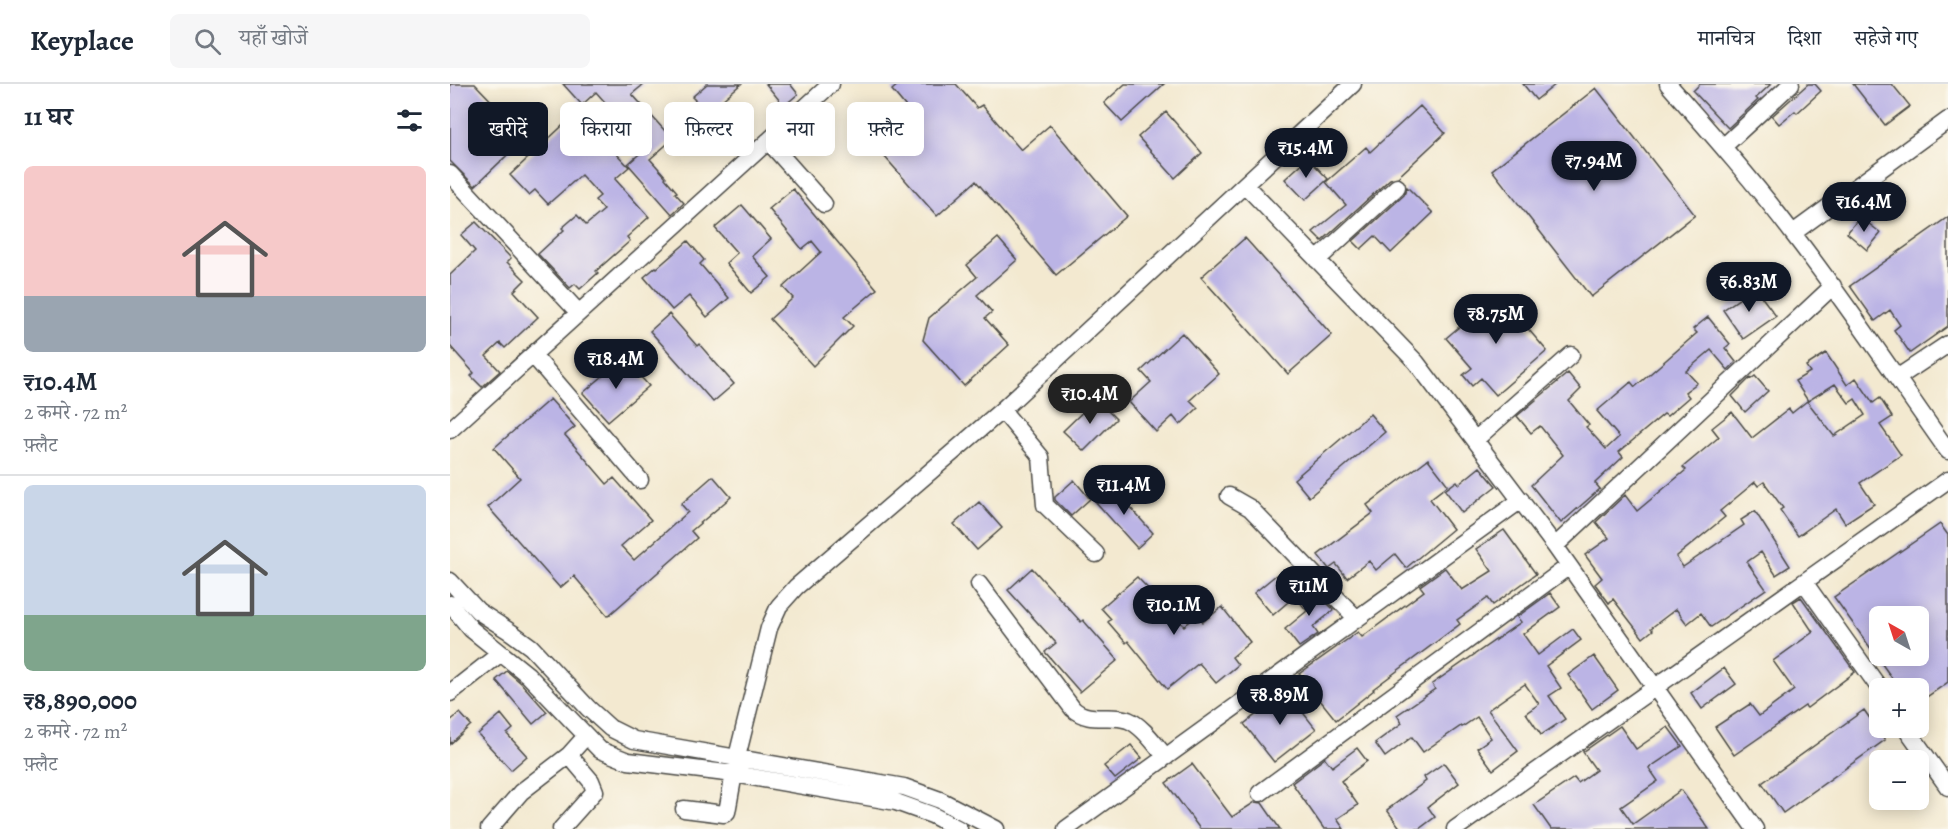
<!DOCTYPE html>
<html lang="hi">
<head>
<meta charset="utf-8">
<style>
  body { margin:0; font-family:Alegreya,"Noto Serif Devanagari",serif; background:#f6f6f7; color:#1f2937; height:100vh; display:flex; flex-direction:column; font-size:22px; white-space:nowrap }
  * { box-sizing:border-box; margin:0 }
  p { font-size:20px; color:#747a83 }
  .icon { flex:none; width:33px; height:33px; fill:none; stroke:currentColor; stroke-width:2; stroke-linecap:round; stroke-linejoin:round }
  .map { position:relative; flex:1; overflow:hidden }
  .drawer { display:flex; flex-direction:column; background:#fff; width:450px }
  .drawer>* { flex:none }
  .hud { position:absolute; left:18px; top:18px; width:570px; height:54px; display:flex; gap:12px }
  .needle { width:39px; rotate:321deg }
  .controls { position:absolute; left:1419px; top:522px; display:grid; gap:12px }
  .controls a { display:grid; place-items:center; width:60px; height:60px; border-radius:9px; background:#fff; box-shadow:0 3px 15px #0003; font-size:30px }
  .price { position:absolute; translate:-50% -51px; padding:0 14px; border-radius:21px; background:#111827; color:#fff; font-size:20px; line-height:39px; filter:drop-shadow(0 2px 3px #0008) }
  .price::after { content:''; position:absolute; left:50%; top:36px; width:18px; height:14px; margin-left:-9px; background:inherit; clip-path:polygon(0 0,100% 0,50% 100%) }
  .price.current { background:#222; color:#fff }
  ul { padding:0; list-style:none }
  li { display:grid; align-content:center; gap:12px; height:318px; padding:0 24px }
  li+li { border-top:2px solid #e0e1e3 }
  li span { display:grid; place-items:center; height:186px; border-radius:9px; color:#555 }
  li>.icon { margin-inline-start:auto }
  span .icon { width:108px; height:108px; fill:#fffc; stroke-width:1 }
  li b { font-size:26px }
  h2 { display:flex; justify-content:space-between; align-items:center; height:72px; padding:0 24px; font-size:26px }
  .chip { padding:0 21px; border-radius:9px; background:#fff; box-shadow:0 3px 15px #0003; font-size:21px; line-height:54px }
  .chip.current { background:#111827; color:#fff }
  header { display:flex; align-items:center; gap:36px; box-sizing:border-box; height:84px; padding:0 30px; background:#fff; border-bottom:2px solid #e0e1e3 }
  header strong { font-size:28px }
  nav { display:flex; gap:33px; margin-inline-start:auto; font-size:21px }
  .search { width:420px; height:54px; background:#f6f6f7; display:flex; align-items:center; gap:15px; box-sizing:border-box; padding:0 21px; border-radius:9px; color:#747a83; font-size:22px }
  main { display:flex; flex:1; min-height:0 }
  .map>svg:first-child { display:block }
  .building { fill:#bbb4e5; fill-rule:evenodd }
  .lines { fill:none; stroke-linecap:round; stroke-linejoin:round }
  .minor-casing { stroke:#494844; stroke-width:19 }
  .minor { stroke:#fff; stroke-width:16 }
</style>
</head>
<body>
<header>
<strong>Keyplace</strong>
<div class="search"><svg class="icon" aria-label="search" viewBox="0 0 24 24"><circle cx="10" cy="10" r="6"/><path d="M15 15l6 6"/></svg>यहाँ खोजें</div>
<nav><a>मानचित्र</a><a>दिशा</a><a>सहेजे गए</a></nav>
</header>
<main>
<section class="drawer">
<h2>11 घर<svg class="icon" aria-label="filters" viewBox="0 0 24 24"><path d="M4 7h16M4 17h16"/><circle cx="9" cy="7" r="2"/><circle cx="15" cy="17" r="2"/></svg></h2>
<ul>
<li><span style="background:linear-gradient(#f6c9c9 70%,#9aa5b1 0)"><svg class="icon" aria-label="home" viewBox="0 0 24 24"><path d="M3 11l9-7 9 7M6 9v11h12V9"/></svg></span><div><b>₹10.4M</b><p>2 कमरे · 72 m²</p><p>फ़्लैट</p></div></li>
<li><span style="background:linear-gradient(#c9d6e8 70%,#7fa58c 0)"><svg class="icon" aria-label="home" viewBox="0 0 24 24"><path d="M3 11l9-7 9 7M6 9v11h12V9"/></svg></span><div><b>₹8,890,000</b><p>2 कमरे · 72 m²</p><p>फ़्लैट</p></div></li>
</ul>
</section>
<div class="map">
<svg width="1498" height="745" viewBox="0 0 1498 745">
  <rect width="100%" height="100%" fill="#fbf7ec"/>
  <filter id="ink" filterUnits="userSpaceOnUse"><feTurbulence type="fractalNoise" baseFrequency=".0167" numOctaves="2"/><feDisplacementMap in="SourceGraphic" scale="12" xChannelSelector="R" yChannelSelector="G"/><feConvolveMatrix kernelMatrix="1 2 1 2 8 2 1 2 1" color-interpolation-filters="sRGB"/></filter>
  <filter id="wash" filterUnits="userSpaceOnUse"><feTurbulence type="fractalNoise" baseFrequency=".008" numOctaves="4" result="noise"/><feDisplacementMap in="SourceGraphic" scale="24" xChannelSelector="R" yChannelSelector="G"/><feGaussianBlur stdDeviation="1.35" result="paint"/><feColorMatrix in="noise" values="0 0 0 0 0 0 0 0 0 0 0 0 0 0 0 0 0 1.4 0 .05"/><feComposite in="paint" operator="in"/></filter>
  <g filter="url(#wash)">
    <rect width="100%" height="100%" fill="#f3e9d0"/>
    <g id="blocks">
      <path class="building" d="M0,0H25L76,53L25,102L0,77Z
        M113,0H194L182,10L215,47L246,17L242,13L257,0H291L271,17L281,28L247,63L231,48L200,75L216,93L215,94L227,108L225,109L234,119L222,130L178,80L196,64L146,8L132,21Z
        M316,0H340L348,10L334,22Z
        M449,0H506L527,24L532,21L571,66L600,41L677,132L606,191L526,97L487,132L419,55L456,23L442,6Z
        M675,0H714L672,38L654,19Z
        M1073,0H1106L1086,16Z
        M1250,0H1321L1306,14L1308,16L1278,44L1243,7Z
        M1358,0H1365L1371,7L1347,29L1345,27L1329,40L1322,32Z
        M1403,0H1442L1460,22L1435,41Z
        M1146,4L1245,131L1141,213L1042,86Z
        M970,22L995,49L948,93L940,95L872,157L863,148L896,121L876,98L916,63L920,68Z
        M716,28L752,69L725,94L688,53Z
        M125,30L146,52L148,50L179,83L165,95L199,133L177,153L180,157L146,187L148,189L130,205L125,200L120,204L88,170L114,146L112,144L127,131L136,141L154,126L145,116L150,112L131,91L98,120L85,106L79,111L60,91Z
        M858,74L878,95L855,116L835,95Z
        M957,103L983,129L941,169L925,152L911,165L903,157L954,111Z
        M343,105L427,205L394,233L403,242L363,282L320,235L343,214L333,203L371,168L362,157L352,165L319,125Z
        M292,121L321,155L302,172L320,193L301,209L276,179L287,169L265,144Z
        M1410,133L1431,149L1417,166L1397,149Z
        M1498,133V242L1460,269L1444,246L1450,241L1440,226L1425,237L1400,202Z
        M26,138L61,174L57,178L75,196L64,207L88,233L55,264L50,259L36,272L50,287L32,303L21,292L24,289L0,262V191L25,167L11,151Z
        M548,154L567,176L527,211L542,228L535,234L559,261L514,302L473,256L479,234L527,193L517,181Z
        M795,154L882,251L838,290L751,193Z
        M238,157L254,176L250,180L279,214L257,233L239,212L222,226L194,193L206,183L207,184Z
        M1305,204L1326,232L1293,255L1273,226Z
        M1048,210L1097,267L1046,311L1031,294L1022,302L1013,291L1022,284L996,254Z
        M219,230L247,262L249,260L284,300L263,318L200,247Z
        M1258,233L1280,260L1275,264L1286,278L1278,286L1261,266L1236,287L1247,299L1235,308L1239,313L1217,332L1214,330L1169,368L1173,373L1145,399L1150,405L1111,439L1081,401L1113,371L1090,342L1081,349L1067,332L1118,289L1131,305L1119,317L1139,341L1136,343L1156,365L1169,353L1147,327L1181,298L1185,303L1247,249L1243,245Z
        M732,249L769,290L740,316L748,324L730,341L723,332L706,348L679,318L701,298L691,287Z
        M1376,269L1397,301L1406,294L1423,319L1430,314L1442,333L1430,341L1451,371L1410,399L1424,420L1395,439L1386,425L1348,452L1330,426L1333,424L1314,398L1308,402L1305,398L1270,427L1275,433L1226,473L1233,483L1294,441L1291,436L1305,427L1340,482L1326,491L1311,468L1297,478L1316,505L1261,543L1251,529L1237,540L1226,525L1201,544L1203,546L1193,554L1163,515L1159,519L1145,500L1152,494L1135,471L1159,454L1146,438L1175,411L1187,427L1236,386L1233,383L1269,353L1262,344L1282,328L1302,354L1339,325L1342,329L1357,317L1384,352L1415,331L1405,315L1399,319L1385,300L1358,317L1345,297L1360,288L1356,282Z
        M174,274L199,302L158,337L133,309Z
        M1305,292L1318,307L1295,328L1282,312L1300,294L1301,295Z
        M100,315L125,343L115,351L157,400L164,394L201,436L171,462L184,476L238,428L231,420L263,392L281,413L241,447L247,454L158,532L124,492L110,504L38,423L70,394L44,364Z
        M646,315L666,335L634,367L613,347Z
        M920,330L935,348L859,413L844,395Z
        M978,375L998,401L980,415L1003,445L956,484L945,470L926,486L919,477L897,494L886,480L879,485L868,471L923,429L917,421Z
        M1030,383L1046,402L1012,429L995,406L1007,397L1009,400Z
        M624,396L640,415L621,432L605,416V413Z
        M660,401L703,449L687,464L644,416Z
        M529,418L552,444L527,466L504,440Z
        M1490,440L1498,451V598L1468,619V604H1449L1384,513ZM1430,532H1468V572H1430Z
        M1054,446L1086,490L1043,521L1038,514L1007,536L1010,540L923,605L924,606L886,636L849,590L908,548L912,553L974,507L970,502L995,484L1012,506L1042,487L1026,465Z
        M582,484L631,538L633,536L668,576L630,608L595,568L606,559L558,506Z
        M826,491L845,512L823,531L804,509Z
        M687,493L734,542L748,531L753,538L772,523L800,558L782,573L788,581L766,599L749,579L717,605L678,557L676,559L658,538L661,535L651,524Z
        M860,502L884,526L863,543L868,550L849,563L835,545L857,527L846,513Z
        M1100,509L1110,523L1073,550L1088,571L1123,545L1131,556L1096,582L1111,604L1099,612L1115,635L1091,651L1076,629L1089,620L1075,600L1038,626L1068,667L1043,686L1027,664L1041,654L1027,633L1012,643L1011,642L973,668L962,653L935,673L925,659L952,639L947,631L985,605L982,600L1071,538L1067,533Z
        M1351,513L1405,588L1357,624L1355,622L1284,671L1265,643L1300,620L1309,632L1344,606L1323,577L1363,548L1343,518Z
        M1144,572L1168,606L1142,625L1118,591Z
        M1274,584L1286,600L1252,625L1241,609Z
        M57,587L71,599L97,628L83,640L46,596Z
        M836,607L866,645L824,678L794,640Z
        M1414,626L1435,656L1333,729L1312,699Z
        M10,629L21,641L0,660V637Z
        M51,630L63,645L57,650L77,672L61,686L28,650Z
        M1170,642L1186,665L1218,643L1232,662L1199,684L1208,697L1171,723L1183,740L1231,706L1259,745H1101L1084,721L1124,694L1128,699L1146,686L1133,668Z
        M681,661L692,674L665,695L654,682Z
        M907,664L917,677L891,697L908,721L887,735L894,745H874L842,699L875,674L882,683Z
        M994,679L1009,699L978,723L985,733L969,745H951L937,726L976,697L974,693Z
        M742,680L782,733L805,718L812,719L830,745H750L716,699Z"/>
    </g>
  </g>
  <g filter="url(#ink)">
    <use href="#blocks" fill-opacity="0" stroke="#494844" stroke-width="1.5"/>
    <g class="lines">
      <defs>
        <path id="minor" d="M1218,0C1261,49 1305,99 1344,151C1398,221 1447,295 1498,367
          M318,57L374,120
          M1273,63L1341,0
          M0,90L129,229
          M795,101L966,278L1105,462L1305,745
          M1343,149L1498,36
          M867,176L947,103
          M83,271L190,396
          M1447,294L1498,260
          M552,326L591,373L595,421L646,470
          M0,346L381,0
          M1025,356L1121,271
          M779,412L800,424L907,535
          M1105,462L1383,202
          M0,497L28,527L62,549L81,563L138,624L160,644L184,656L454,703L490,716L546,745
          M1354,498L1430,605
          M529,500L623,625C640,640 659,629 678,636C693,642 706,662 716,673
          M0,520L21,545L78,591L150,666L178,677L284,690L446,718L482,731L509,745
          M0,609L51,569
          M1456,644L1498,703
          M810,709L1119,482
          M234,725L274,730L277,728L287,673L319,544L329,522L346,503L552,326L903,0
          M39,745L71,708L119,671L136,652
          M111,745L145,707L141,697L119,671
          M616,745L1071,416
          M1005,745L1498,396"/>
      </defs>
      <use href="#minor" class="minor-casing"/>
      <use href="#minor" class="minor"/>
    </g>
  </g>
</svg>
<div class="controls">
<a><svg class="needle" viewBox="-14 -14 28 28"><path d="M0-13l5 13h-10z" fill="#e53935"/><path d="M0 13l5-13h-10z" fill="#747a83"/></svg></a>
<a>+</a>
<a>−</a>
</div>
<b class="price" style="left:856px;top:95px">₹15.4M</b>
<b class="price" style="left:1144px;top:108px">₹7.94M</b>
<b class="price" style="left:1414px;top:149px">₹16.4M</b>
<b class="price" style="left:1299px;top:229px">₹6.83M</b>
<b class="price" style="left:1046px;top:261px">₹8.75M</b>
<b class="price" style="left:166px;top:306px">₹18.4M</b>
<b class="price current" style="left:640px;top:341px">₹10.4M</b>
<b class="price" style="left:674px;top:432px">₹11.4M</b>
<b class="price" style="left:859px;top:533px">₹11M</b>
<b class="price" style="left:724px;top:552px">₹10.1M</b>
<b class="price" style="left:830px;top:642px">₹8.89M</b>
<div class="hud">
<a class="chip current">खरीदें</a>
<a class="chip">किराया</a>
<a class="chip">फ़िल्टर</a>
<a class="chip">नया</a>
<a class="chip">फ़्लैट</a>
</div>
</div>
</main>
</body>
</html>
